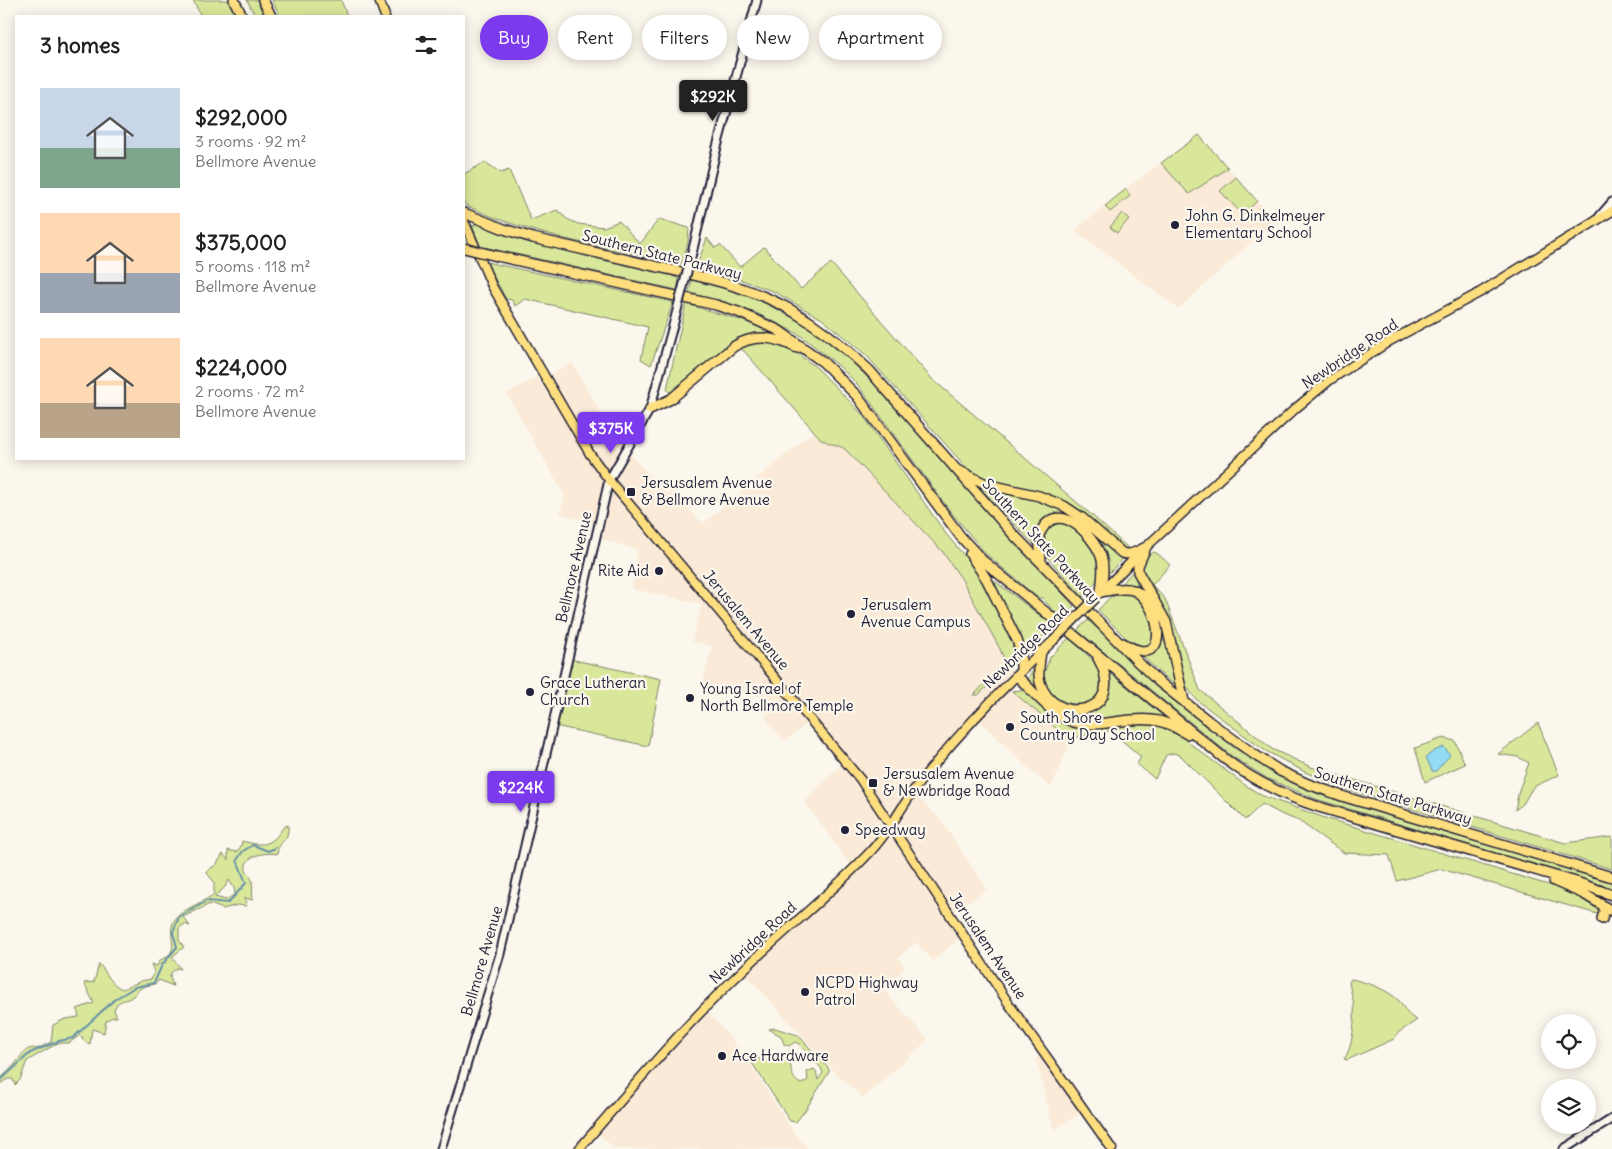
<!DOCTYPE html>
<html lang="en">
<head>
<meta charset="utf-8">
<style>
  body { margin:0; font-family:Delius,sans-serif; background:#f6f6f6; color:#222; height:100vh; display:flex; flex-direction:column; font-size:19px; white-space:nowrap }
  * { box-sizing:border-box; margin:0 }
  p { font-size:16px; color:#767676 }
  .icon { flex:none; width:28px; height:28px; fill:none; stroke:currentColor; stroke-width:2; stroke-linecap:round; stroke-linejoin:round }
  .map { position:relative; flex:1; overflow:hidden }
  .side { position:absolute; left:15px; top:15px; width:450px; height:445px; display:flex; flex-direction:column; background:#fff; border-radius:0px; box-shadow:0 2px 12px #0003 }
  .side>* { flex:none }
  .banner { position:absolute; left:480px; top:15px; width:475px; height:45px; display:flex; gap:10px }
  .controls { position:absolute; left:1541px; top:1014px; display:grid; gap:10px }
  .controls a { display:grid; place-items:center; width:55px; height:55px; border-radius:50%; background:#fff; box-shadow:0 2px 12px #0003; font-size:25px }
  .price { position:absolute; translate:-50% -42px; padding:0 11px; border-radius:5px; background:#7c3aed; color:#fff; font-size:16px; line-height:32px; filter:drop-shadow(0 1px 2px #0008) }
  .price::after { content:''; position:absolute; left:50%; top:30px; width:15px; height:11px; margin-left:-8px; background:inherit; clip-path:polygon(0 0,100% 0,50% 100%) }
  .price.on { background:#222; color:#fff }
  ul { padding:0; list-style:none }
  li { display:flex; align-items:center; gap:15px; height:125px; padding:0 25px }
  li span { display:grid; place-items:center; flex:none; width:140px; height:100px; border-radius:0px; color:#555 }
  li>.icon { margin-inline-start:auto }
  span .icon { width:60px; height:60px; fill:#fffc; stroke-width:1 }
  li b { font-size:21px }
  h2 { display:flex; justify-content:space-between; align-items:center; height:60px; padding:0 25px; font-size:21px }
  .chip { padding:0 18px; border-radius:22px; background:#fff; box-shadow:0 2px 12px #0003; font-size:18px; line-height:45px }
  .chip.on { background:#7c3aed; color:#fff }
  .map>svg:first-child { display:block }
  .built { fill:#faead7 }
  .green { fill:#d9e79a; stroke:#7e846a; fill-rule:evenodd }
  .water { fill:#93daf4; stroke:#6690aa }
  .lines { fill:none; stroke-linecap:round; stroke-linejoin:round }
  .stream { stroke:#6690aa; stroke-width:2 }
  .secondary-casing { stroke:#22223b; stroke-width:11 }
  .primary-casing { stroke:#22223b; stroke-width:11 }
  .highway-casing { stroke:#22223b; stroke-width:12 }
  .secondary { stroke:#fbf7ec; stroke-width:7 }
  .primary { stroke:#fedf80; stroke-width:8 }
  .highway { stroke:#fedf80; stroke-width:9 }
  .secondary-bridge-casing { stroke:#22223b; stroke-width:11; stroke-linecap:butt }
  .primary-bridge-casing { stroke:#22223b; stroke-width:11; stroke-linecap:butt }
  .highway-bridge-casing { stroke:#22223b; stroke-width:12; stroke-linecap:butt }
  .secondary-bridge { stroke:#fbf7ec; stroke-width:7 }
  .primary-bridge { stroke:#fedf80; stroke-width:8 }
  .highway-bridge { stroke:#fedf80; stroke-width:9 }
  .poi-dot { fill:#22223b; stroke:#fbf7ec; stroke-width:2 }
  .labels { text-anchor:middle; stroke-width:4.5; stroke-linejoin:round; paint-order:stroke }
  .poi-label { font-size:15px; fill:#22223b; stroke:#fbf7ec; text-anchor:start }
  .street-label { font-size:15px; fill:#22223b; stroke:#fbf7ec }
</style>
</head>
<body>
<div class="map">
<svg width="1612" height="1149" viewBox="0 0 1612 1149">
  <rect width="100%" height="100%" fill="#fbf7ec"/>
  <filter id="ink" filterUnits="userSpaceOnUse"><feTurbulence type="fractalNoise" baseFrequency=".02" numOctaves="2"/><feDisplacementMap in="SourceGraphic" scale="10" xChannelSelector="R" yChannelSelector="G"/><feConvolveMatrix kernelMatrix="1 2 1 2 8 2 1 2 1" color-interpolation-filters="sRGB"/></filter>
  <g filter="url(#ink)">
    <path class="built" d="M1199,135L1275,221L1178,309L1075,230L1130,186Z
      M572,363L603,417L606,416L637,434L627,451L667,494L672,490L703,524L814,431L832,435L942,551L961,578L1000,649L1005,662L1016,675L1006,685L1071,741L1051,788L1029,769L975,716L913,793L940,819L987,889L952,913L964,934L933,961L916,942L898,958L905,967L884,990L928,1040L863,1098L834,1071L743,971L854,870L805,802L845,760L810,721L785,741L770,725V723L766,718L770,698L703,683L712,646L692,641L702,604L632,589L637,550L596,537L598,526L560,513L565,496L507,394L542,374L544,378Z
      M705,1008L743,1053L793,1131L808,1149H615L596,1131Z
      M1042,1051L1083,1111L1054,1130L1036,1059Z"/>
    <path class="green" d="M193,0H230L238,16H201Z
      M247,0H257L265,16H255Z
      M272,0H341L347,16H280Z
      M1199,135L1228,168L1189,194L1161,163Z
      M485,162L501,173L509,170L531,220L557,210L567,219L578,224L604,227L619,221L640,244L659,219L689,228L688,242L682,264C610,248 533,237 465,205L464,201V174Z
      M1236,177L1257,201L1243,215L1220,191Z
      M1126,189L1130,196L1110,212L1105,206Z
      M1122,213L1129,219L1117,233L1110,227Z
      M475,223L524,241L672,274V276L679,279L677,290L480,246L472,225L475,226Z
      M707,238L715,248L720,245L740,267L764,247L801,289L831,263L931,378L1094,517L1128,548L1125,551L1078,510L981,479L965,466L866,355L822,319L775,292L736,278L696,268Z
      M486,262L673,302L651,365L641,359L648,327L525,299L515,306L512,300L506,299Z
      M692,280L729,288L765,303L805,324L845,355L877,387L1000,525L1074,606L1061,619L1042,598H1038L986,554L950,511L858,385L839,366L800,335L756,313L689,292Z
      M686,304L754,324L772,334L771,335L760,334L673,392H669L667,389Z
      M768,340L794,351L817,368L862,414L946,534L978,572L1019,651L1014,662L978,695H974L1005,662L1000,649L961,578L942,551L845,449C837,444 827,444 820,438L744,351L739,348L752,342Z
      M975,482L1044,500L1062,507L1126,556L1107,575C1108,555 1095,530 1077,520C1055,506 1037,522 1034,545Z
      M1058,520L1079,528L1100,559L1099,578L1083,597L1046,556L1041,547L1044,530Z
      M1154,552L1158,554L1170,565L1152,585L1165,599L1200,690L1272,749L1311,767L1565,843L1612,837V869L1345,789L1305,772L1264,750L1198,701C1173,677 1180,642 1165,611C1156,593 1142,585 1141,563L1150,554Z
      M1135,569L1139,580L1136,583L1140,587L1139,589L1120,585Z
      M992,580L996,582L1054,626L1027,652L1025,651Z
      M1124,590L1143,599L1156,629L1152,644L1146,648L1134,646L1098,610L1110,597L1120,595V593Z
      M1088,620L1198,720L1236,749L1272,772L1318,794L1612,881V888L1316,799L1268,779L1233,757L1077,630Z
      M1164,631L1179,688L1161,674L1139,653L1160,644L1161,640L1165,641Z
      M1070,637L1096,664L1103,685C1101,689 1100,696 1096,699C1075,719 1044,697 1043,671H1045L1050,657Z
      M570,659L661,679L648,746L555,726Z
      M1038,666L1044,697C1031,684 1020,681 1038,666Z
      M1111,674L1166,718L1165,720L1089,721L1076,720L1064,714L1066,711C1081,716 1091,711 1104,704L1103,701C1112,692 1106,682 1111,674Z
      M1021,690L1031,693L1064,721L1143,722L1159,725L1176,733L1245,785L1263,796L1322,817L1572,892L1600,906L1601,915L1441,869L1397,881L1389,855L1344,853L1299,821L1283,815L1262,804L1245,820L1181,756L1174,753L1166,755L1155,779L1137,764L1141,757L1111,731L1077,737L1071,741L1012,691Z
      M1538,723L1559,775L1533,787L1523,804L1515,810L1519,790L1529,763L1518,757L1498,754Z
      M1443,738L1455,741L1465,764L1425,782L1415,748Z
      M288,825C290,842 278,840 277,854C268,852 243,854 246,870C246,873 251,876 252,880C253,886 252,894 253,900L244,898L247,906L237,905L223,909L210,904L183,917L190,926L185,924L179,928V940L184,947L172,957L181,969L177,968L171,973L170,977L173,986L159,980C154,987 148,984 141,988C138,989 136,994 133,996C125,1003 119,997 114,1010L117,1017H112L106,1021L104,1033L92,1029L90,1044L85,1042L80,1035L69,1043H58L27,1061L20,1080L15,1085L13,1079H8L0,1084V1079C5,1074 11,1069 15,1064C21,1057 26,1045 37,1049L51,1042L53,1025L65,1019L79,1017L77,1009L94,1003L84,983L94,982L99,964C108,973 110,985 123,989L141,981L151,979L154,972L151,964L157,966L160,960C182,952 167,938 173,923C178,910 203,903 214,894V882L207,873L208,870L216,865L223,854L228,860V850L237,852L241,846L242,841C254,844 267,848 277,836C281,831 282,827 288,825ZM229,880L234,888L235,894L226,900L215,897L225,887Z
      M1351,979C1366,982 1387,989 1398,1000C1405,1008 1407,1016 1417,1020L1398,1033L1394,1039L1347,1060L1344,1059C1353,1048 1355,1020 1354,1005C1353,998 1350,990 1349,982Z
      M775,1028L798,1035L829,1069V1072L806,1109L796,1122L790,1121L752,1063V1059C766,1056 768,1071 783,1052L787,1053C793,1064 788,1078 801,1084L808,1080L807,1072L814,1069L816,1071L818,1080L823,1073L821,1068L799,1044L795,1042L789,1046L784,1044L781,1036L769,1029Z"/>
    <path class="water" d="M1444,747L1450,755L1436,771H1432L1426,757L1434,751Z"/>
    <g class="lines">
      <path class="stream" d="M0,1081L30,1053L59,1041L73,1038L115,999L135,987L154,983L162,965L177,947L173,932L179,917L207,901L228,903L246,883L237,860L243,851L253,845L268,851L275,848"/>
      <defs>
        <path id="secondary" d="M1599,217L1612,202
          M693,249L717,147L757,0
          M441,1149L500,954L609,480L650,409L674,322
          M1564,1149L1612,1119"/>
        <path id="primary" d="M379,0L385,16
          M464,221L492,286L590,454L609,480L860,779L1009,1004L1112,1149
          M1100,593L1146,547L1296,408L1330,380L1390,341L1479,293L1612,211
          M579,1149C631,1089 682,1028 740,973C782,932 830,895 870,852C891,830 904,801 923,778C964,727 1005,685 1053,641"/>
        <path id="highway" d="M234,0L242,16
          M263,0L271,16
          M464,213L504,229L533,238C575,248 617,257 658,267C704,277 751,287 791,310C820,327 845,347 869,370L1013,534L1139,663L1158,681L1211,723L1255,755L1280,771L1308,784L1345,797L1612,877
          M497,256L716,305L738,312L778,330L823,362L857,396L961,537L982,560L1225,759C1254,781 1284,796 1319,807L1576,882L1612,895
          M650,409L671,399L733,347C755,333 775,337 797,348
          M960,471L986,484L1039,496L1064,506L1082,518L1122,553C1131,556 1138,551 1146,547
          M1146,547L1138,566V572L1166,622L1184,701
          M970,554L987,580L1017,640L1021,654V670
          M1041,562L1039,535C1056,497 1091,532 1101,556C1105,568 1102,580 1101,592C1111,590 1123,587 1133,590C1156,598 1172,659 1138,650C1133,649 1128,646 1123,643
          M1041,651C1040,661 1037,673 1040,682C1052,727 1130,716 1098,658
          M1016,675C1032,690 1048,711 1068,720C1094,731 1125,716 1152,720C1166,721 1176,728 1187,734
          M1554,881L1584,894L1612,911
          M1602,919L1605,907"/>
      </defs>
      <use href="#secondary" class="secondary-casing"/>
      <use href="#primary" class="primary-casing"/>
      <use href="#highway" class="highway-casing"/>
      <use href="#secondary" class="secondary"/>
      <use href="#primary" class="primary"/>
      <use href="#highway" class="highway"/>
      <defs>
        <path id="secondary-bridge" d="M674,322L693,249"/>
        <path id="primary-bridge" d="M1053,641L1096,598"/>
        <path id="highway-bridge" d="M464,248L497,256"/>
      </defs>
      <use href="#secondary-bridge" class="secondary-bridge-casing"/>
      <use href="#primary-bridge" class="primary-bridge-casing"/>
      <use href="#highway-bridge" class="highway-bridge-casing"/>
      <use href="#secondary-bridge" class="secondary-bridge"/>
      <use href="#primary-bridge" class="primary-bridge"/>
      <use href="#highway-bridge" class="highway-bridge"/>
    </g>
  </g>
  <g class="poi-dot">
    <circle cx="1175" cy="225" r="5"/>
    <rect x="626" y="487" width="10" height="10" rx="2.5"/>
    <circle cx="659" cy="571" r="5"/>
    <circle cx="851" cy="614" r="5"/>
    <circle cx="530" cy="692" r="5"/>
    <circle cx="690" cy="698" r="5"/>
    <circle cx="1010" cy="727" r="5"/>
    <rect x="868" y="778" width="10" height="10" rx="2.5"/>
    <circle cx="845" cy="830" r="5"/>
    <circle cx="805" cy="992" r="5"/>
    <circle cx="722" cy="1056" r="5"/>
  </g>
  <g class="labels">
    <g class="poi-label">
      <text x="1185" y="221">John G. Dinkelmeyer<tspan x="1185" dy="17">Elementary School</tspan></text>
      <text x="641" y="488">Jersusalem Avenue<tspan x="641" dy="17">&amp; Bellmore Avenue</tspan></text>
      <text x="649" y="576" text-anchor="end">Rite Aid</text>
      <text x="861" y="610">Jerusalem<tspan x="861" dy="17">Avenue Campus</tspan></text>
      <text x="540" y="688">Grace Lutheran<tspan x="540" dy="17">Church</tspan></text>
      <text x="700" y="694">Young Israel of<tspan x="700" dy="17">North Bellmore Temple</tspan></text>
      <text x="1020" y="723">South Shore<tspan x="1020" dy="17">Country Day School</tspan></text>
      <text x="883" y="779">Jersusalem Avenue<tspan x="883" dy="17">&amp; Newbridge Road</tspan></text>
      <text x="855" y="835">Speedway</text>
      <text x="815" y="988">NCPD Highway<tspan x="815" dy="17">Patrol</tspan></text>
      <text x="732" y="1061">Ace Hardware</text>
    </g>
    <g class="street-label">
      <text transform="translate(662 255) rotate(14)" y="5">Southern State Parkway</text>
      <text transform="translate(1350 354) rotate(-34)" y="5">Newbridge Road</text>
      <text transform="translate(1041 541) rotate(47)" y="5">Southern State Parkway</text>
      <text transform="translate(574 567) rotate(-77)" y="5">Bellmore Avenue</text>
      <text transform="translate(746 620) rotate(50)" y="5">Jerusalem Avenue</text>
      <text transform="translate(1026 647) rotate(-44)" y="5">Newbridge Road</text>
      <text transform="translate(1393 796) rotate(17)" y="5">Southern State Parkway</text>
      <text transform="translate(753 943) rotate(-43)" y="5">Newbridge Road</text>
      <text transform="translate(988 946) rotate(56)" y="5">Jerusalem Avenue</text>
      <text transform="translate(482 961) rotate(-74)" y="5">Bellmore Avenue</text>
    </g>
  </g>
</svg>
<div class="controls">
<a><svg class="icon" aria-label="locate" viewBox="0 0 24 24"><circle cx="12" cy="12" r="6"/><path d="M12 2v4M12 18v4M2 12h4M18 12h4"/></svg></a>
<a><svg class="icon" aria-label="layers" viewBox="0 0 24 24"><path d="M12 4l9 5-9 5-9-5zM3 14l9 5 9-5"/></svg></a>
</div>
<b class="price on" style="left:713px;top:122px">$292K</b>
<b class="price" style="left:611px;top:454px">$375K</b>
<b class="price" style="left:521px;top:813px">$224K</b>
<div class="banner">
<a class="chip on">Buy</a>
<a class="chip">Rent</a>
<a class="chip">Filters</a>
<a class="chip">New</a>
<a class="chip">Apartment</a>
</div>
<section class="side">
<h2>3 homes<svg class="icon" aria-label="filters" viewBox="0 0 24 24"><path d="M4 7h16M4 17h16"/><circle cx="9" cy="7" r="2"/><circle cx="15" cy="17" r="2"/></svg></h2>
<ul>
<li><span style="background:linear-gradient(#c9d6e8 60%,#7fa58c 0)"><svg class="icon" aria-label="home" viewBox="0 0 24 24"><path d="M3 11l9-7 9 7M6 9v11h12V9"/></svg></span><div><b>$292,000</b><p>3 rooms · 92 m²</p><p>Bellmore Avenue</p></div></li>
<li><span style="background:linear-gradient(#ffd9b3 60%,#9aa5b1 0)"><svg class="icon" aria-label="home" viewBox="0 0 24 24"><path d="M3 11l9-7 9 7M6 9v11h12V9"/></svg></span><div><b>$375,000</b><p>5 rooms · 118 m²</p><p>Bellmore Avenue</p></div></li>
<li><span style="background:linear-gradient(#ffd9b3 65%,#b9a48a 0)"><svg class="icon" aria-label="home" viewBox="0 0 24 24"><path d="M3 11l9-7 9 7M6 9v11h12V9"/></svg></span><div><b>$224,000</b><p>2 rooms · 72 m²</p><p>Bellmore Avenue</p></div></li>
</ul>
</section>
</div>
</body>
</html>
